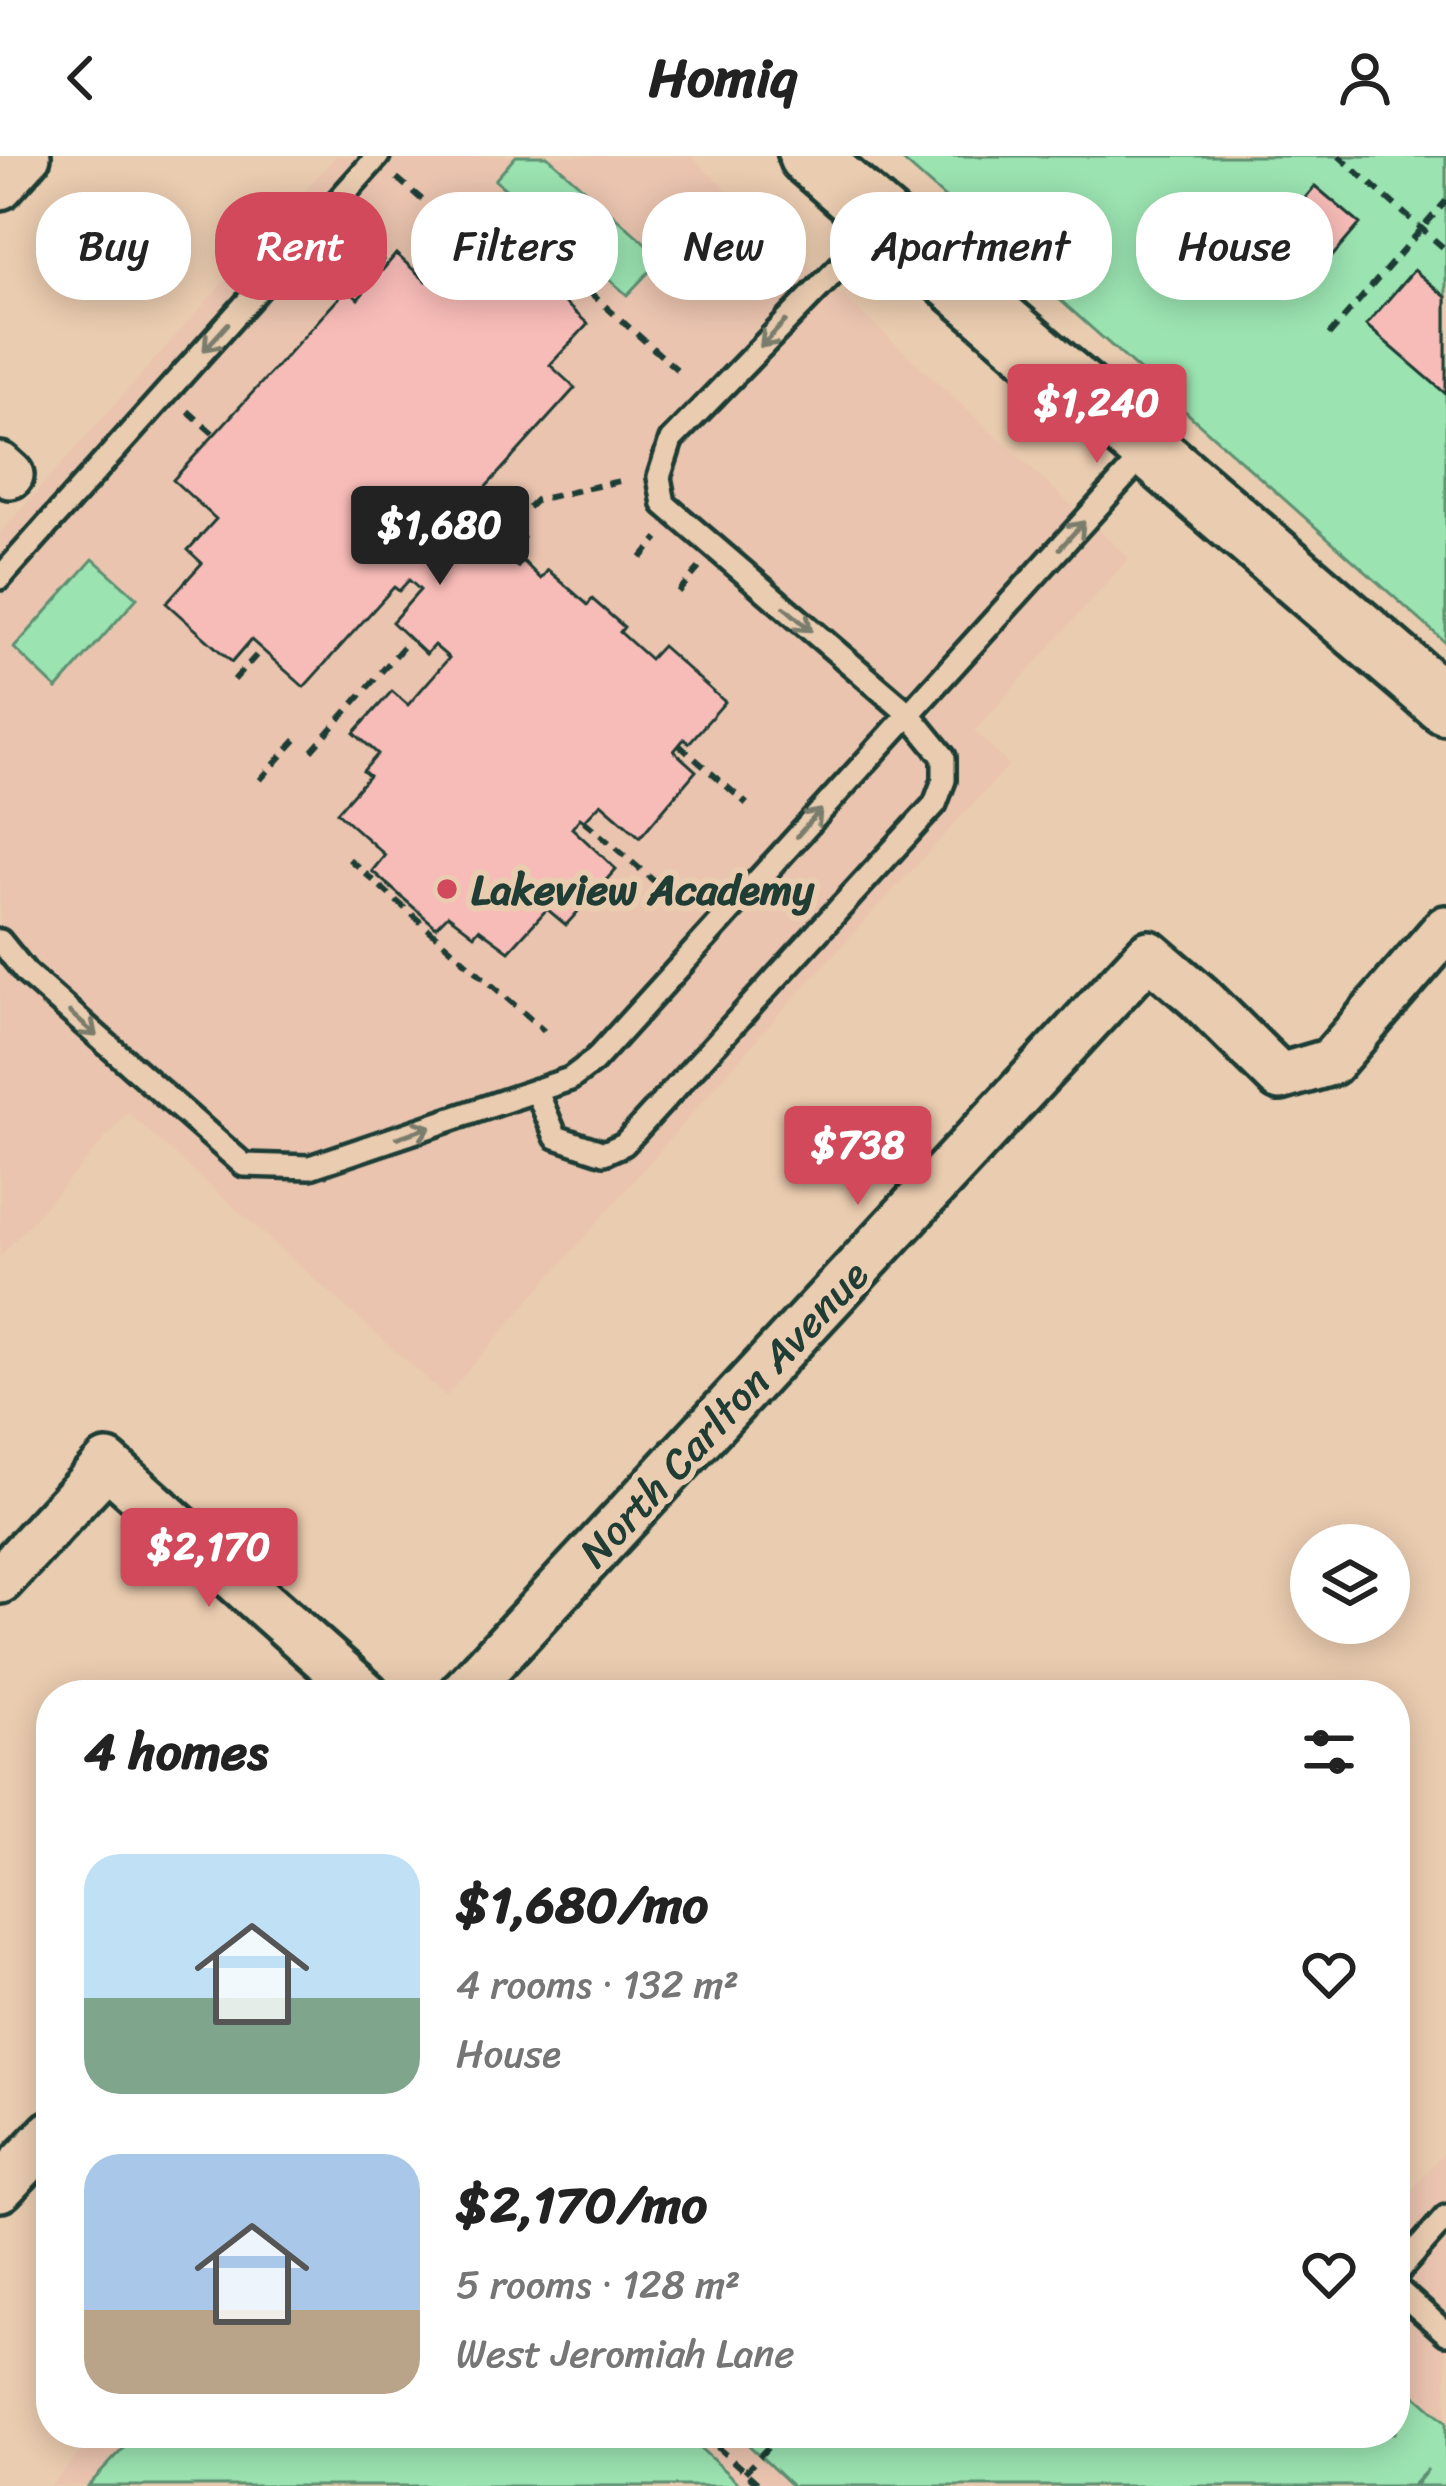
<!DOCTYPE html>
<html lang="en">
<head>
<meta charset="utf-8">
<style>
  body { margin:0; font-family:Sriracha,sans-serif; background:#f6f6f6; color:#222; height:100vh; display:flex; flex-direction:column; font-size:45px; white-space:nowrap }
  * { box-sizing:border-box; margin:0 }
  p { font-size:39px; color:#767676 }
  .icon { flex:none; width:66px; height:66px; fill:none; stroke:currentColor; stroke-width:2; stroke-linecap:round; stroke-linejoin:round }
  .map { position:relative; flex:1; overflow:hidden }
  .side { position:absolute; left:36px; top:1524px; width:1374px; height:768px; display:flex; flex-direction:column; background:#fff; border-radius:48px; box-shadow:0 6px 30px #0003 }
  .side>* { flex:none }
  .guide { position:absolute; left:36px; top:36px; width:1374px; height:108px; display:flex; gap:24px }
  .buttons { position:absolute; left:1290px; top:1368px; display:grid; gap:24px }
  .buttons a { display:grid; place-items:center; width:120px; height:120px; border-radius:50%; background:#fff; box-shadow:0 6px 30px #0003; font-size:60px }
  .price { position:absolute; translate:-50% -102px; padding:0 27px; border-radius:12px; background:#d1495b; color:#fff; font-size:39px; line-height:78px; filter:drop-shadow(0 3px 6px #0008) }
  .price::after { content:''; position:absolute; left:50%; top:72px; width:36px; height:27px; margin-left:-18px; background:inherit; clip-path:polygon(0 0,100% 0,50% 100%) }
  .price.current { background:#222; color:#fff }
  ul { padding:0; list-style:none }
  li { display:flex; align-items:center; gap:36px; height:300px; padding:0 48px }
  li span { display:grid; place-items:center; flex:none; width:336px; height:240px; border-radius:36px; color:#555 }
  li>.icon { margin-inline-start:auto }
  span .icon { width:144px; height:144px; fill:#fffc; stroke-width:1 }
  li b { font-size:51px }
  h2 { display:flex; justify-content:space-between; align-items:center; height:144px; padding:0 48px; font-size:51px }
  .chip { padding:0 42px; border-radius:48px; background:#fff; box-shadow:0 6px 30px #0003; font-size:42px; line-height:108px }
  .chip.current { background:#d1495b; color:#fff }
  header { display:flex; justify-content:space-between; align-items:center; height:156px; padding:0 48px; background:#fff; font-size:54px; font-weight:700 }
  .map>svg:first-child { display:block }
  .built { fill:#eac4af }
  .green { fill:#9be3b1; stroke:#5d9072; stroke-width:3 }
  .building { fill:#f8bcb8; stroke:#1f3d34; stroke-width:3 }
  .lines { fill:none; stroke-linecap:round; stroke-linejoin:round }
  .service-casing { stroke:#1f3d34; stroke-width:30 }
  .minor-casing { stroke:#1f3d34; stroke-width:54 }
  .tertiary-casing { stroke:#1f3d34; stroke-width:66 }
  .path { stroke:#1f3d34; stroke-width:6; stroke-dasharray:12 9; stroke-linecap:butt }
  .service { stroke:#eaccb0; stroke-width:21 }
  .minor { stroke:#eaccb0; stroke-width:45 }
  .tertiary { stroke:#eaccb0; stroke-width:57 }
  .oneway { stroke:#7a7d6c }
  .poi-dot { fill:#d1495b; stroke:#eaccb0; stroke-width:4.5 }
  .labels { text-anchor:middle; stroke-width:12; stroke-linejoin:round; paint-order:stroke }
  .poi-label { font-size:42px; font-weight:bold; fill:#1f3d34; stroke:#eaccb0; text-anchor:start }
  .street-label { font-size:42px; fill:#1f3d34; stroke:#eaccb0 }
</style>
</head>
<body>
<header><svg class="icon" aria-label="back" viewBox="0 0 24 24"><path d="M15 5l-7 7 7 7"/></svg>Homiq<svg class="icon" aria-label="person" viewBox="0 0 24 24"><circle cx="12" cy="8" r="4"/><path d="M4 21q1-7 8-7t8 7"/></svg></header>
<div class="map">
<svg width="1446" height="2330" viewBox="0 0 1446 2330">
  <rect width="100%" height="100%" fill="#eaccb0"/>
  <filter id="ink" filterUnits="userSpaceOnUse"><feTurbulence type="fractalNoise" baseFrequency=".00833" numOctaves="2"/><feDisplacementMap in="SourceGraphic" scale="24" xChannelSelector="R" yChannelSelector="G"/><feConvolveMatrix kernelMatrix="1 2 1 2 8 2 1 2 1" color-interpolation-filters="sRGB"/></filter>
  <g filter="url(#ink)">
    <path class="built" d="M336,0H690L1129,402L975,575L1009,609L779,858L446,1240L128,957L0,1101V377Z
      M1446,1994V2330H50L98,2277H1395V2052Z"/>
    <path class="green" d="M516,0H547L662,102L627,139L495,24Z
      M898,0H1446V487Z
      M93,403L137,442L57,533L14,492Z
      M1395,2221L1446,2266V2330H1415L1428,2313L1412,2330H792L736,2277H1395Z
      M138,2277H684L741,2330H88Z"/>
    <path class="building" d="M1315,30L1360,68L1318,117L1273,80Z
      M489,53L534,93L521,107L588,168L550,209L575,232L457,363L474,377L495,352L513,366L524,382L507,401L518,411L523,405L541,423L548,414L588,449L592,443L624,471L620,476L650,503L662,490L725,546L689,587L684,583L674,595L696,615L640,681L601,647L584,665L580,662L572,672L616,713L566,769L547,753L509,795L479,773L474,779L448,759L436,771L372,715L385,699L337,656L369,620L363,615L378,598L354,577L392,535L408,549L449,502L434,489L426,498L392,466L420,434L409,424L399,435L394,431L304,531L251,484L232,506L166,447L202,407L188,394L216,363L173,324L347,133L358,143L396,98L426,125Z
      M1414,114L1446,141V238L1366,169Z"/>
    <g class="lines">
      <defs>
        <path id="service" d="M0,422L378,0
          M0,785L26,817L244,1009L310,1011L570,923L594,905L1146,297
          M536,934L556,981L604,997L624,988L935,648L944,624V601L909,558L664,348L659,321L671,284L884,65
          M1395,2119L1446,2061
          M1395,2131L1446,2177"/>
        <path id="minor" d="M0,30L27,0
          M0,310L10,319
          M0,1424L107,1308L366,1539
          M461,1539L1149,798L1199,841L1280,921L1331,906L1446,773
          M0,2032L51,1978"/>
        <path id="tertiary" d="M808,0L1446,549"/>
      </defs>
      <use href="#service" class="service-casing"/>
      <use href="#minor" class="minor-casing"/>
      <use href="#tertiary" class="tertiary-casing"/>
      <path class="path" d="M1339,0L1446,94
        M397,22L465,81
        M343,82L375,110L384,101L389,106
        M529,114L544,96L682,218
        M1329,179L1446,45
        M188,255L215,279
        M513,366L536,344L624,324
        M641,402L658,382
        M678,436L699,412
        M234,524L262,493
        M679,589L747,648
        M312,595L410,483
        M260,624L298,582
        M584,665L668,737
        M349,703L544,875
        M701,2277L761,2330
        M745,2316L781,2277"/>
      <use href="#service" class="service"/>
      <use href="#minor" class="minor"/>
      <use href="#tertiary" class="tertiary"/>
    </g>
    <defs><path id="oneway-shaft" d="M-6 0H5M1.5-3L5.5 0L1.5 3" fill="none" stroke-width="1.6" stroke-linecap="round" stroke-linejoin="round" transform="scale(3)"/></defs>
    <g class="oneway">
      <use href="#oneway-shaft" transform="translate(773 178) rotate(134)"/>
      <use href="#oneway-shaft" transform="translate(216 181) rotate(132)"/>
      <use href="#oneway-shaft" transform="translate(1072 379) rotate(-48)"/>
      <use href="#oneway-shaft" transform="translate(798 463) rotate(41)"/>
      <use href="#oneway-shaft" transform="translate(809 667) rotate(-48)"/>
      <use href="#oneway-shaft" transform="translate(83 868) rotate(42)"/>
      <use href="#oneway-shaft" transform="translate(414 976) rotate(-19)"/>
    </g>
  </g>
  <circle class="poi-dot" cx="447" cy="733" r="12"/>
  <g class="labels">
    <g class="poi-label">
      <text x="471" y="748">Lakeview Academy</text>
    </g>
    <g class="street-label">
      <text transform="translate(723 1257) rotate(-47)" y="15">North Carlton Avenue</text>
    </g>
  </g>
</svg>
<div class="buttons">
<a><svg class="icon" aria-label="layers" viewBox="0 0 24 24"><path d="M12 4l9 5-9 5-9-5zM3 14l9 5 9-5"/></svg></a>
</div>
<b class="price" style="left:1097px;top:310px">$1,240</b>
<b class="price current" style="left:440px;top:432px">$1,680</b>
<b class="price" style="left:858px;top:1052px">$738</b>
<b class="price" style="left:209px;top:1454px">$2,170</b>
<div class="guide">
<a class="chip">Buy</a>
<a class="chip current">Rent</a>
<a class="chip">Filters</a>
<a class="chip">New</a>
<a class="chip">Apartment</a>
<a class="chip">House</a>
</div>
<section class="side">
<h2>4 homes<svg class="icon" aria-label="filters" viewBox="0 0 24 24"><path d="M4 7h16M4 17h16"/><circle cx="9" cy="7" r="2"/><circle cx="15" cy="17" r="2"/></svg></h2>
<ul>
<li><span style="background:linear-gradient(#bfe0f5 60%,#7fa58c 0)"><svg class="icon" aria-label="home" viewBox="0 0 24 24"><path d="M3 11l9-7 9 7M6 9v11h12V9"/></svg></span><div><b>$1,680/mo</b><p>4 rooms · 132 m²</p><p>House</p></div><svg class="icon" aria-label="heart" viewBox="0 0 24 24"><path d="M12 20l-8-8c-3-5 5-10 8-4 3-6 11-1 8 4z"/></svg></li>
<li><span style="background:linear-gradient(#a9c7e8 65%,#b9a48a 0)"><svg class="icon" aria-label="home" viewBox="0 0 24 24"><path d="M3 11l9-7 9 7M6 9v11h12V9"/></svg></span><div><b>$2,170/mo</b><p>5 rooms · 128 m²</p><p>West Jeromiah Lane</p></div><svg class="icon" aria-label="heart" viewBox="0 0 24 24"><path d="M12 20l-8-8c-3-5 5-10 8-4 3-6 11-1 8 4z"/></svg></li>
</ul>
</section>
</div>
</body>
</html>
